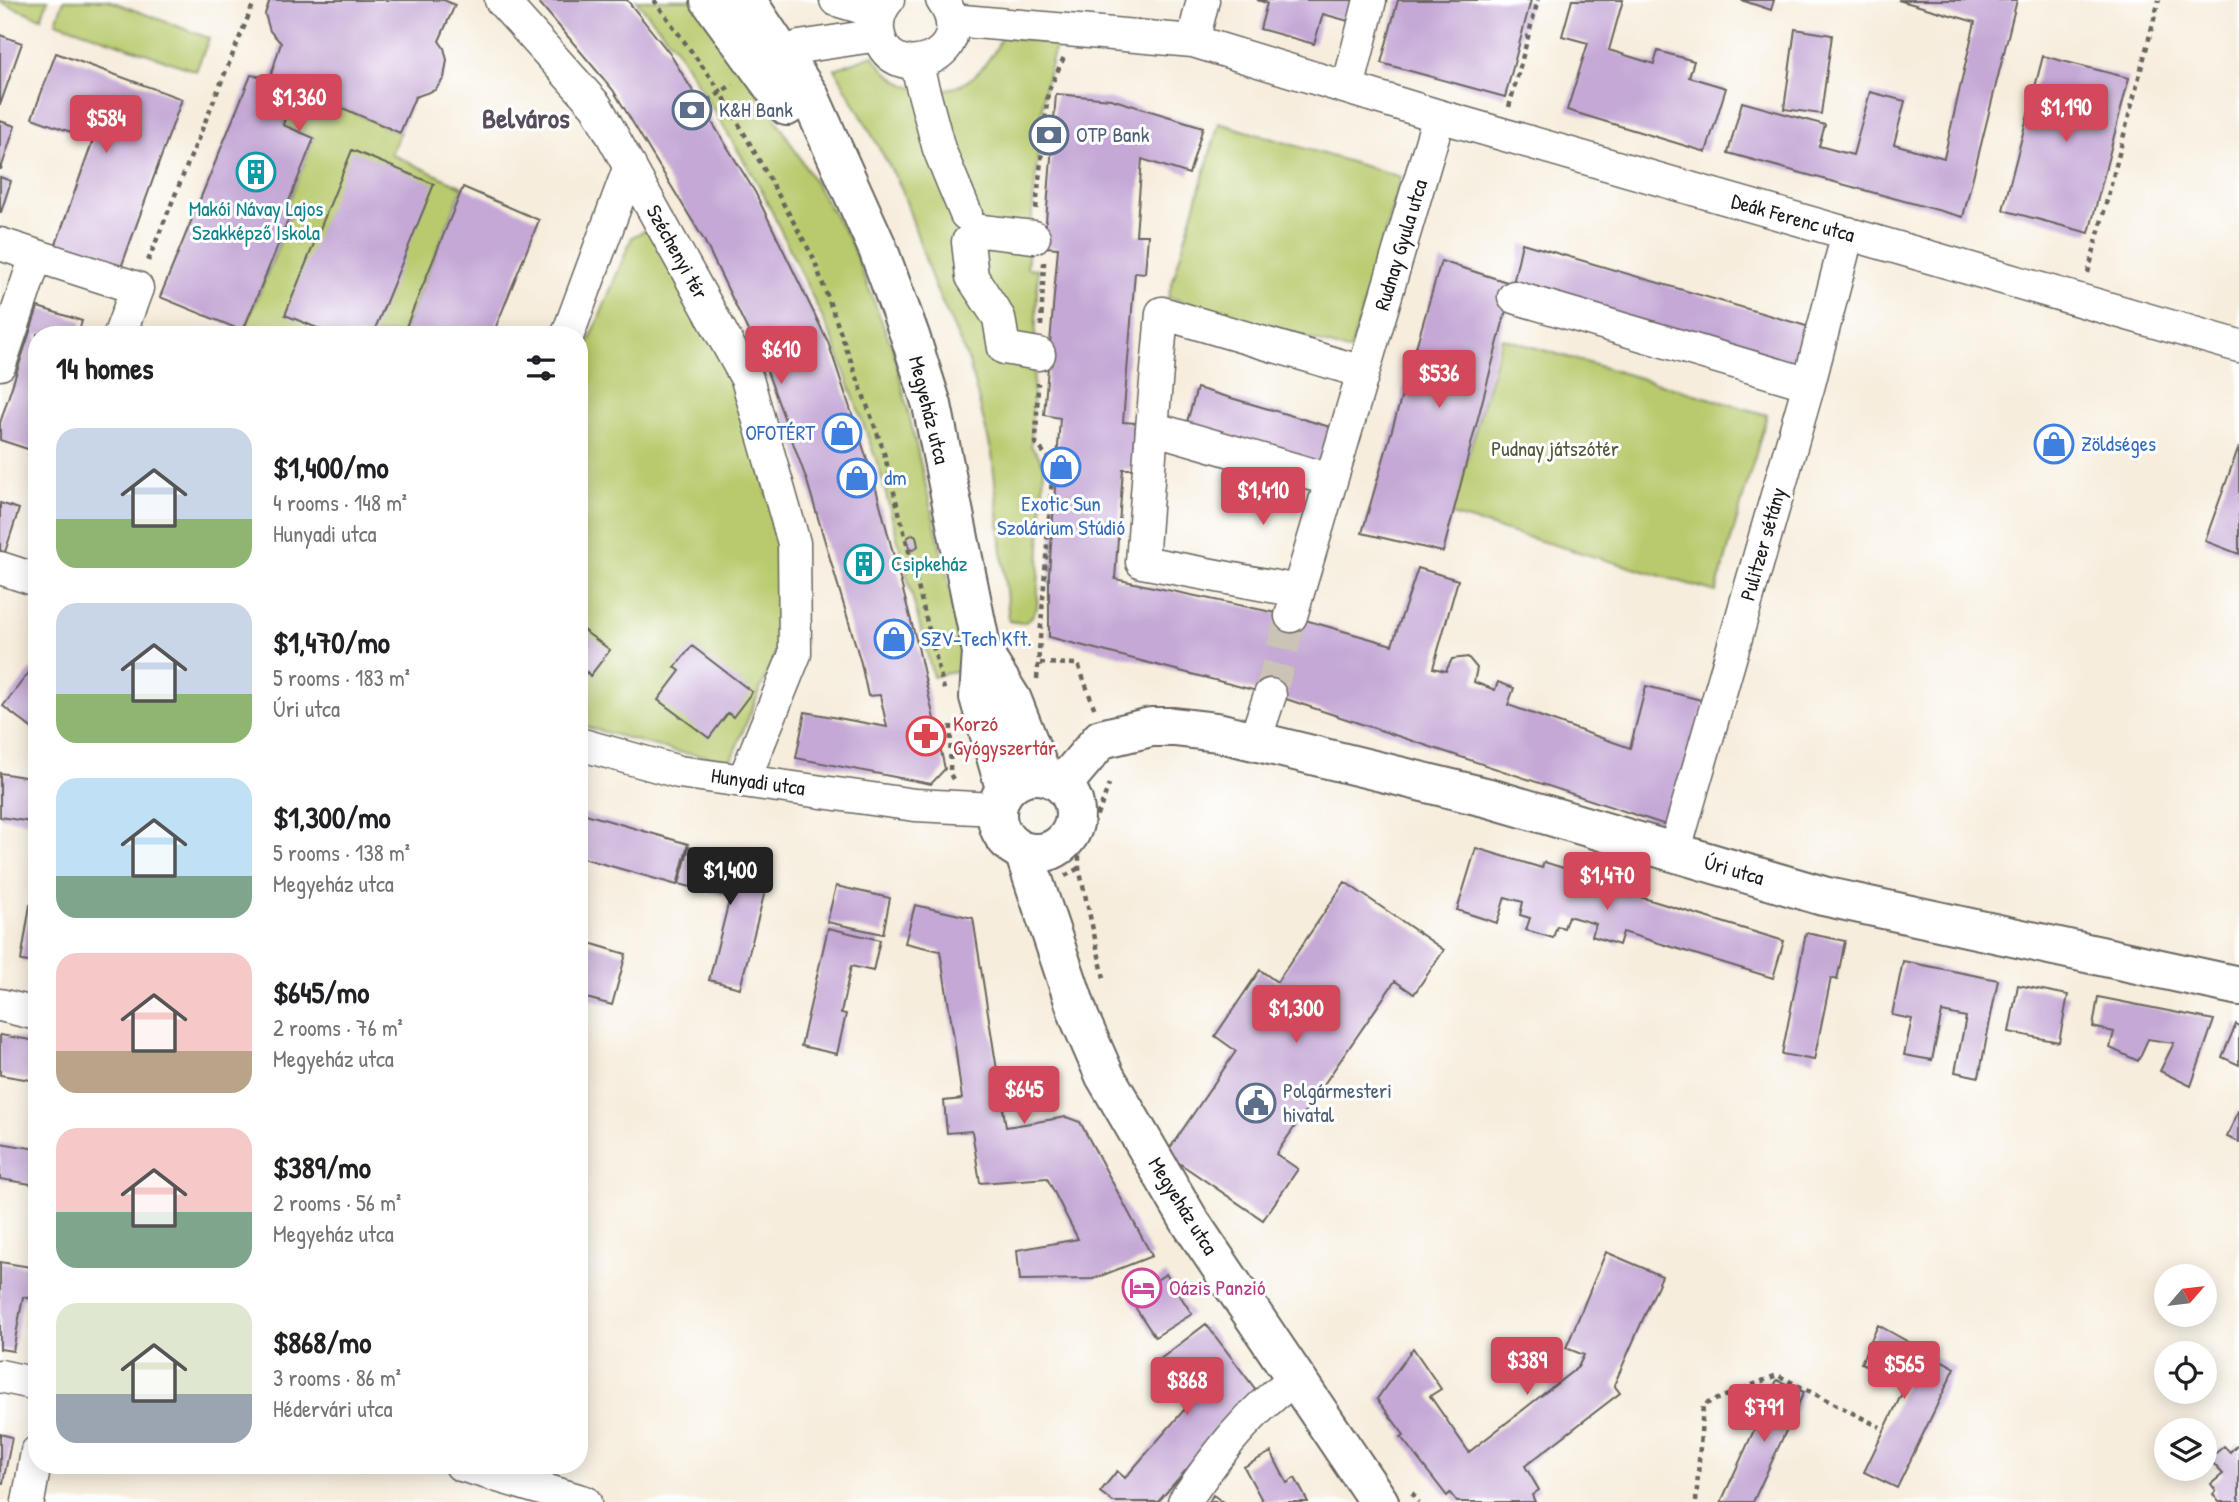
<!DOCTYPE html>
<html lang="en">
<head>
<meta charset="utf-8">
<style>
  body { margin:0; font-family:"Patrick Hand",sans-serif; background:#f2f2f2; color:#202124; height:100vh; display:flex; flex-direction:column; font-size:26px; white-space:nowrap }
  * { box-sizing:border-box; margin:0 }
  p { font-size:23px; color:#757577 }
  .icon { flex:none; width:38px; height:38px; fill:none; stroke:currentColor; stroke-width:2; stroke-linecap:round; stroke-linejoin:round }
  .map { position:relative; flex:1; overflow:hidden }
  .sheet { position:absolute; left:28px; top:326px; width:560px; height:1148px; display:flex; flex-direction:column; background:#fff; border-radius:28px; box-shadow:0 4px 18px #0003 }
  .sheet>* { flex:none }
  .needle { width:46px; rotate:62deg }
  .buttons { position:absolute; left:2154px; top:1264px; display:grid; gap:14px }
  .buttons a { display:grid; place-items:center; width:63px; height:63px; border-radius:50%; background:#fff; box-shadow:0 4px 18px #0003; font-size:35px }
  .price { position:absolute; translate:-50% -60px; padding:0 16px; border-radius:7px; background:#d1495b; color:#fff; font-size:23px; line-height:46px; filter:drop-shadow(0 2px 4px #0008) }
  .price::after { content:''; position:absolute; left:50%; top:42px; width:21px; height:16px; margin-left:-10px; background:inherit; clip-path:polygon(0 0,100% 0,50% 100%) }
  .price.active { background:#222; color:#fff }
  ul { padding:0; list-style:none }
  li { display:flex; align-items:center; gap:21px; height:175px; padding:0 28px }
  li span { display:grid; place-items:center; flex:none; width:196px; height:140px; border-radius:21px; color:#555 }
  li>.icon { margin-inline-start:auto }
  span .icon { width:84px; height:84px; fill:#fffc; stroke-width:1 }
  li b { font-size:30px }
  h2 { display:flex; justify-content:space-between; align-items:center; height:84px; padding:0 28px; font-size:30px }
  .map>svg:first-child { display:block }
  .green { fill:#b8ca6d; stroke:#6a7344; stroke-width:2 }
  .building { fill:#c5a8d5 }
  .lines { fill:none; stroke-linecap:round; stroke-linejoin:round }
  .minor-tunnel { stroke:#cac3b6; stroke-width:32; stroke-dasharray:32 16; stroke-linecap:butt }
  .minor-casing { stroke:#68655f; stroke-width:35 }
  .major-casing { stroke:#68655f; stroke-width:42 }
  .path { stroke:#68655f; stroke-width:4.5; stroke-dasharray:5 5; stroke-linecap:butt }
  .minor { stroke:#fff; stroke-width:32 }
  .major { stroke:#fff; stroke-width:38 }
  .labels { text-anchor:middle; stroke-width:6; stroke-linejoin:round; paint-order:stroke }
  .service-label { font-size:21px; fill:#4e5e75; stroke:#fff; text-anchor:start }
  .culture-label { font-size:21px; fill:#0d838f; stroke:#fff }
  .street-label { font-size:21px; fill:#1c1c1c; stroke:#fff }
  .shop-label { font-size:21px; fill:#366cbe; stroke:#fff; text-anchor:start }
  .park-label { font-size:21px; fill:#535938; stroke:#fff }
  .health-label { font-size:21px; fill:#be3a42; stroke:#fff; text-anchor:start }
  .hotel-label { font-size:21px; fill:#b23c85; stroke:#fff; text-anchor:start }
  .district-label { font-size:28px; font-weight:bold; fill:#574d5d; stroke:#fff }
</style>
</head>
<body>
<div class="map">
<svg width="2239" height="1502" viewBox="0 0 2239 1502">
  <rect width="100%" height="100%" fill="#fff"/>
  <filter id="ink" filterUnits="userSpaceOnUse"><feTurbulence type="fractalNoise" baseFrequency=".0143" numOctaves="2"/><feDisplacementMap in="SourceGraphic" scale="14" xChannelSelector="R" yChannelSelector="G"/><feConvolveMatrix kernelMatrix="1 2 1 2 8 2 1 2 1" color-interpolation-filters="sRGB"/></filter>
  <filter id="wash" filterUnits="userSpaceOnUse"><feTurbulence type="fractalNoise" baseFrequency=".00686" numOctaves="4" result="noise"/><feDisplacementMap in="SourceGraphic" scale="28" xChannelSelector="R" yChannelSelector="G"/><feGaussianBlur stdDeviation="1.57" result="paint"/><feColorMatrix in="noise" values="0 0 0 0 0 0 0 0 0 0 0 0 0 0 0 0 0 1.4 0 .05"/><feComposite in="paint" operator="in"/></filter>
  <g filter="url(#wash)">
    <rect width="100%" height="100%" fill="#f6eddc"/>
    <path class="green" d="M0,0H48L41,18L0,2Z
      M64,0H108L209,38L196,71L56,22Z
      M636,0H693L749,74L849,239L894,352L969,668L933,677L880,471L833,340L760,187L676,48Z
      M1001,36L1056,44L1044,90L1027,268L1038,269L1031,446L1040,457L1044,467L1037,608L1030,619L1023,623L1009,621L992,454L969,362L934,285L901,187L835,69L873,55C899,99 959,105 988,60C994,53 999,45 1001,36Z
      M294,87L400,133L391,154L463,187L403,334H243L293,209L287,206L314,138L283,125Z
      M1219,123L1401,177L1350,351L1168,297Z
      M645,230L657,231L734,383L782,542L777,649L731,760L678,752L579,725V367L632,237Z
      M1502,338L1767,415L1716,592L1451,515Z"/>
    <g id="blocks">
      <path class="building" d="M270,0H444L455,5L439,41L444,48L447,60L444,78L435,90L415,97L400,133L294,87L283,125L314,138L287,206L293,208L243,331L160,297L251,75L270,78L281,43L270,31L265,14Z
        M537,0H627L670,54L755,192L828,342L872,474L918,647L945,769L931,784L796,758L805,712L887,727L880,695L868,696L861,663L807,481L765,366L704,240L613,90Z
        M1257,0H1358L1352,22L1323,14L1314,44L1260,29L1267,3Z
        M1398,0H1531L1505,97L1381,63Z
        M1572,0H1623L1609,50L1654,64L1658,51L1694,61L1689,77L1726,88L1706,152L1567,110L1588,43L1562,36Z
        M1741,0H1774L1771,10Z
        M1898,0H2017L1963,217L1728,153L1742,102L1825,125L1819,146L1853,155L1870,92L1905,101L1894,144L1944,158L1975,22Z
        M1795,29L1832,35L1821,114L1784,109Z
        M0,35L22,43L0,105Z
        M56,53L182,99L118,276L53,253L93,140L32,118Z
        M2043,56L2129,78L2089,233L2003,210Z
        M1056,94L1111,99L1203,127L1189,174L1142,159L1136,235H1148L1145,273L1135,272L1123,422L1136,423L1133,469H1123L1115,579L1291,616L1392,645L1418,568L1458,580L1433,668L1446,671L1452,659L1468,657L1477,668L1474,682L1495,690L1498,682L1514,688L1508,705L1630,748L1646,686L1705,701L1669,826L1280,697L1049,637V574L1060,418L1044,415L1058,248L1044,247Z
        M0,121L15,126L1,169H0Z
        M352,150L434,184L373,334H332L285,315Z
        M0,177L11,181L1,212H0Z
        M463,187L539,220L493,334H403Z
        M1522,243L1813,328L1798,377L1513,284Z
        M1441,261L1513,284L1443,552L1362,533Z
        M38,307L82,321L78,334H37V452L0,440V423Z
        M1197,388L1330,427L1318,471L1184,432Z
        M2239,446V554L2205,541Z
        M0,503L19,509L5,552L0,551Z
        M913,534L916,536L918,546L913,550L909,548L907,538Z
        M579,627L610,650L590,676L587,672L579,682Z
        M692,646L752,692L733,717L728,713L709,738L658,700L680,671L675,667Z
        M37,662V726L34,730L3,706Z
        M0,773L37,779V823L0,817Z
        M579,812L688,844L677,885L579,857Z
        M689,847L771,868L740,988L709,980L730,897L679,884Z
        M1476,848L1542,868L1544,862L1583,874L1581,879L1784,941L1773,978L1623,932L1619,945L1592,936L1596,924L1568,916L1564,928L1557,926L1553,938L1526,930L1530,918L1520,915L1523,902L1505,897L1497,923L1457,910Z
        M1345,882L1444,950L1414,994L1395,981L1276,1154L1298,1169L1263,1220L1166,1154L1236,1051L1215,1036L1260,970L1277,982Z
        M836,886L890,898L883,934L827,922Z
        M30,905L37,906V963L21,961Z
        M915,905L973,918L1006,1127L1066,1117L1080,1122L1152,1256L1093,1279L1020,1280L1017,1250L1078,1239L1047,1178L980,1183L972,1131L947,1133L944,1101L962,1099L954,1038L940,951L905,943Z
        M828,928L880,940L873,971L851,966L841,1013L846,1014L837,1054L801,1046Z
        M1806,933L1845,941L1837,980L1831,978L1814,1060L1782,1054Z
        M579,940L626,954L612,1005L579,996Z
        M1903,961L1998,980L1979,1077L1955,1072L1966,1017L1942,1012L1932,1060L1904,1055L1912,1019L1892,1015Z
        M2018,985L2068,995L2059,1042L2009,1032Z
        M2098,997L2214,1020L2191,1086L2160,1071L2174,1043L2148,1039L2138,1061L2110,1048L2114,1032L2093,1027Z
        M2236,1024L2239,1026V1065L2222,1057Z
        M0,1035L37,1041V1081L0,1075Z
        M2239,1110V1142L2227,1137Z
        M0,1143L37,1149V1185L0,1179Z
        M1606,1252L1662,1276L1614,1385L1620,1393L1525,1466L1539,1490L1532,1495L1535,1502H1457L1450,1493L1447,1496L1401,1437L1404,1435L1377,1399L1413,1348L1441,1389L1430,1396L1469,1452L1578,1367L1584,1355L1566,1348Z
        M0,1262L37,1268V1300L23,1297L13,1351L0,1349Z
        M1166,1274L1192,1314L1155,1337L1129,1298Z
        M1206,1324L1256,1390L1158,1502H1113L1100,1492L1117,1471L1125,1478L1191,1402L1159,1360Z
        M1878,1325L1955,1368L1897,1488L1864,1472L1906,1385L1861,1363Z
        M1777,1380L1804,1392L1753,1502H1721Z
        M0,1434L12,1437L3,1483L0,1482Z
        M2239,1443V1502H2219L2213,1494L2216,1491L2211,1484L2223,1474L2209,1459L2224,1446L2230,1452Z
        M1271,1452L1287,1483L1295,1478L1308,1502H1263L1244,1467Z
        M1213,1495L1223,1502H1209Z"/>
    </g>
  </g>
  <g filter="url(#ink)">
    <use href="#blocks" fill-opacity="0" stroke="#68655f" stroke-width="2"/>
    <g class="lines">
      <path class="minor-tunnel" d="M1270,695L1291,616"/>
      <defs>
        <path id="minor" d="M501,0L596,106L747,379L794,543L795,654L744,780
          M836,0L880,13
          M888,0C881,8 877,19 878,30C885,91 984,57 942,0
          M952,20L1193,41L1439,116L2239,346
          M1193,41L1203,0
          M799,47L879,35
          M916,63L939,149L966,214
          M1348,88L1370,0
          M982,231L1034,237
          M968,242L972,277L999,318L1004,348L1039,354
          M0,244L137,288L120,334
          M1514,297L1809,384
          M568,334L630,166
          M0,364L36,256
          M1152,428L1162,313L1363,372
          M0,568L37,580
          M1298,591L1142,562L1152,428L1331,480
          M1291,616L1439,116
          M1255,740L1270,695
          M579,744L679,772L915,805L996,809
          M1674,853L1809,384L1848,233
          M0,1005L37,1014
          M0,1376L37,1384
          M461,1465L585,1502
          M28,1502L37,1452
          M1184,1502C1216,1456 1250,1409 1297,1378"/>
        <path id="major" d="M710,0L787,106
          M746,0L809,95L878,249L910,336L932,405L982,652L979,697L1005,788
          M982,652L1012,700L1041,774
          M997 814a39 39 0 1 1 78 0a39 39 0 1 1-78 0Z
          M1063,784L1101,739L1151,727H1174L1217,732L1489,798L1823,896L2239,986
          M1024,852L1080,1019L1105,1076L1189,1220L1379,1502"/>
      </defs>
      <use href="#minor" class="minor-casing"/>
      <use href="#major" class="major-casing"/>
      <path class="path" d="M654,0L721,92L813,257L883,449L945,693
        M708,101L733,84
        M1509,107L1538,0
        M1036,209L1048,92L1064,57
        M148,261L255,0
        M2088,273L2159,0
        M1041,326L1044,262
        M1040,663L1078,664L1095,710
        M1037,679L1053,464L1036,443L1038,383
        M951,725L950,774L953,779
        M1065,876L1079,868
        M1104,978L1079,868V847L1100,809L1109,784
        M1412,1493L1419,1502
        M1696,1502L1703,1405L1777,1375L1880,1427"/>
      <use href="#minor" class="minor"/>
      <use href="#major" class="major"/>
    </g>
  </g>
  <defs>
    <symbol id="bank-ring" viewBox="-11 -11 22 22"><circle r="9.5" fill="#fff" stroke="#5c6f8a" stroke-width="1.5"/><path d="M-6-4H6V4H-6ZM0-2.3a2.3 2.3 0 1 0 0 4.6a2.3 2.3 0 1 0 0-4.6Z" fill="#5c6f8a"/></symbol>
    <symbol id="building-ring" viewBox="-11 -11 22 22"><circle r="9.5" fill="#fff" stroke="#0f9aa8" stroke-width="1.5"/><path d="M-4-6H4V6H1V3H-1V6H-4ZM-2.5-4.3h1.7v1.8h-1.7ZM.8-4.3h1.7v1.8H.8ZM-2.5-1h1.7V.8h-1.7ZM.8-1h1.7V.8H.8Z" fill="#0f9aa8"/></symbol>
    <symbol id="shop-ring" viewBox="-11 -11 22 22"><circle r="9.5" fill="#fff" stroke="#3f7fe0" stroke-width="1.5"/><path d="M-5-2.5h2.3a2.7 3.5 0 0 1 5.4 0H5L5.5 6h-11ZM-1.5-2.5h3a1.5 2.3 0 0 0-3 0Z" fill="#3f7fe0"/></symbol>
    <symbol id="pharmacy-ring" viewBox="-11 -11 22 22"><circle r="9.5" fill="#fff" stroke="#e0444e" stroke-width="1.5"/><path d="M-2-6h4v4h4v4h-4v4h-4v-4h-4v-4h4Z" fill="#e0444e"/></symbol>
    <symbol id="civic-ring" viewBox="-11 -11 22 22"><circle r="9.5" fill="#fff" stroke="#5c6f8a" stroke-width="1.5"/><path d="M-.6-6.5H3V-4.5H.6V-3L4-1V1h2V6H-6V1h2V-1L-.6-3ZM-1.2 2.5V6h2.4V2.5Z" fill="#5c6f8a"/></symbol>
    <symbol id="hotel-ring" viewBox="-11 -11 22 22"><circle r="9.5" fill="#fff" stroke="#d1479c" stroke-width="1.5"/><path d="M-6-4.5h1.5V1H6V5H4.5V3h-9V5H-6ZM-4 0a1.8 1.8 0 1 1 3.6 0ZM.5 0V-2.5h3Q6-2.5 6 0Z" fill="#d1479c"/></symbol>
  </defs>
  <g fill-rule="evenodd">
    <use href="#bank-ring" x="670" y="88" width="44" height="44"/>
    <use href="#bank-ring" x="1027" y="113" width="44" height="44"/>
    <use href="#building-ring" x="234" y="150" width="44" height="44"/>
    <use href="#shop-ring" x="820" y="411" width="44" height="44"/>
    <use href="#shop-ring" x="2032" y="422" width="44" height="44"/>
    <use href="#shop-ring" x="1039" y="445" width="44" height="44"/>
    <use href="#shop-ring" x="835" y="456" width="44" height="44"/>
    <use href="#building-ring" x="842" y="542" width="44" height="44"/>
    <use href="#shop-ring" x="872" y="617" width="44" height="44"/>
    <use href="#pharmacy-ring" x="904" y="714" width="44" height="44"/>
    <use href="#civic-ring" x="1234" y="1081" width="44" height="44"/>
    <use href="#hotel-ring" x="1120" y="1266" width="44" height="44"/>
  </g>
  <g class="labels">
    <g class="service-label">
      <text x="719" y="117">K&amp;H Bank</text>
      <text x="1076" y="142">OTP Bank</text>
      <text x="1283" y="1098">Polgármesteri<tspan x="1283" dy="24">hivatal</tspan></text>
    </g>
    <g class="culture-label">
      <text x="256" y="216">Makói Návay Lajos<tspan x="256" dy="24">Szakképző Iskola</tspan></text>
      <text x="891" y="571" text-anchor="start">Csipkeház</text>
    </g>
    <g class="street-label">
      <text transform="translate(1793 218) rotate(16)" y="7">Deák Ferenc utca</text>
      <text transform="translate(1401 245) rotate(-73)" y="7">Rudnay Gyula utca</text>
      <text transform="translate(677 252) rotate(61)" y="7">Széchenyi tér</text>
      <text transform="translate(929 410) rotate(76)" y="7">Megyeház utca</text>
      <text transform="translate(1763 544) rotate(-74)" y="7">Pulitzer sétány</text>
      <text transform="translate(758 782) rotate(8)" y="7">Hunyadi utca</text>
      <text transform="translate(1734 870) rotate(16)" y="7">Úri utca</text>
      <text transform="translate(1183 1206) rotate(58)" y="7">Megyeház utca</text>
    </g>
    <g class="shop-label">
      <text x="815" y="440" text-anchor="end">OFOTÉRT</text>
      <text x="2081" y="451">Zöldséges</text>
      <text x="884" y="485">dm</text>
      <text x="1061" y="511" text-anchor="middle">Exotic Sun<tspan x="1061" dy="24">Szolárium Stúdió</tspan></text>
      <text x="921" y="646">SZV-Tech Kft.</text>
    </g>
    <g class="park-label">
      <text x="1555" y="456">Pudnay játszótér</text>
    </g>
    <g class="health-label">
      <text x="953" y="731">Korzó<tspan x="953" dy="24">Gyógyszertár</tspan></text>
    </g>
    <g class="hotel-label">
      <text x="1169" y="1295">Oázis Panzió</text>
    </g>
    <g class="district-label">
      <text x="526" y="128">Belváros</text>
    </g>
  </g>
</svg>
<div class="buttons">
<a><svg class="needle" viewBox="-14 -14 28 28"><path d="M0-13l5 13h-10z" fill="#e53935"/><path d="M0 13l5-13h-10z" fill="#757577"/></svg></a>
<a><svg class="icon" aria-label="locate" viewBox="0 0 24 24"><circle cx="12" cy="12" r="6"/><path d="M12 2v4M12 18v4M2 12h4M18 12h4"/></svg></a>
<a><svg class="icon" aria-label="layers" viewBox="0 0 24 24"><path d="M12 4l9 5-9 5-9-5zM3 14l9 5 9-5"/></svg></a>
</div>
<b class="price" style="left:299px;top:134px">$1,360</b>
<b class="price" style="left:2066px;top:144px">$1,190</b>
<b class="price" style="left:106px;top:155px">$584</b>
<b class="price" style="left:781px;top:386px">$610</b>
<b class="price" style="left:1439px;top:410px">$536</b>
<b class="price" style="left:1263px;top:527px">$1,410</b>
<b class="price active" style="left:730px;top:907px">$1,400</b>
<b class="price" style="left:1607px;top:912px">$1,470</b>
<b class="price" style="left:1296px;top:1045px">$1,300</b>
<b class="price" style="left:1024px;top:1126px">$645</b>
<b class="price" style="left:1527px;top:1397px">$389</b>
<b class="price" style="left:1904px;top:1401px">$565</b>
<b class="price" style="left:1187px;top:1417px">$868</b>
<b class="price" style="left:1764px;top:1444px">$791</b>
<section class="sheet">
<h2>14 homes<svg class="icon" aria-label="filters" viewBox="0 0 24 24"><path d="M4 7h16M4 17h16"/><circle cx="9" cy="7" r="2"/><circle cx="15" cy="17" r="2"/></svg></h2>
<ul>
<li><span style="background:linear-gradient(#c9d6e8 65%,#8fb573 0)"><svg class="icon" aria-label="home" viewBox="0 0 24 24"><path d="M3 11l9-7 9 7M6 9v11h12V9"/></svg></span><div><b>$1,400/mo</b><p>4 rooms · 148 m²</p><p>Hunyadi utca</p></div></li>
<li><span style="background:linear-gradient(#c9d6e8 65%,#8fb573 0)"><svg class="icon" aria-label="home" viewBox="0 0 24 24"><path d="M3 11l9-7 9 7M6 9v11h12V9"/></svg></span><div><b>$1,470/mo</b><p>5 rooms · 183 m²</p><p>Úri utca</p></div></li>
<li><span style="background:linear-gradient(#bfe0f5 70%,#7fa58c 0)"><svg class="icon" aria-label="home" viewBox="0 0 24 24"><path d="M3 11l9-7 9 7M6 9v11h12V9"/></svg></span><div><b>$1,300/mo</b><p>5 rooms · 138 m²</p><p>Megyeház utca</p></div></li>
<li><span style="background:linear-gradient(#f6c9c9 70%,#b9a48a 0)"><svg class="icon" aria-label="home" viewBox="0 0 24 24"><path d="M3 11l9-7 9 7M6 9v11h12V9"/></svg></span><div><b>$645/mo</b><p>2 rooms · 76 m²</p><p>Megyeház utca</p></div></li>
<li><span style="background:linear-gradient(#f6c9c9 60%,#7fa58c 0)"><svg class="icon" aria-label="home" viewBox="0 0 24 24"><path d="M3 11l9-7 9 7M6 9v11h12V9"/></svg></span><div><b>$389/mo</b><p>2 rooms · 56 m²</p><p>Megyeház utca</p></div></li>
<li><span style="background:linear-gradient(#dfe7d0 65%,#9aa5b1 0)"><svg class="icon" aria-label="home" viewBox="0 0 24 24"><path d="M3 11l9-7 9 7M6 9v11h12V9"/></svg></span><div><b>$868/mo</b><p>3 rooms · 86 m²</p><p>Hédervári utca</p></div></li>
</ul>
</section>
</div>
</body>
</html>
